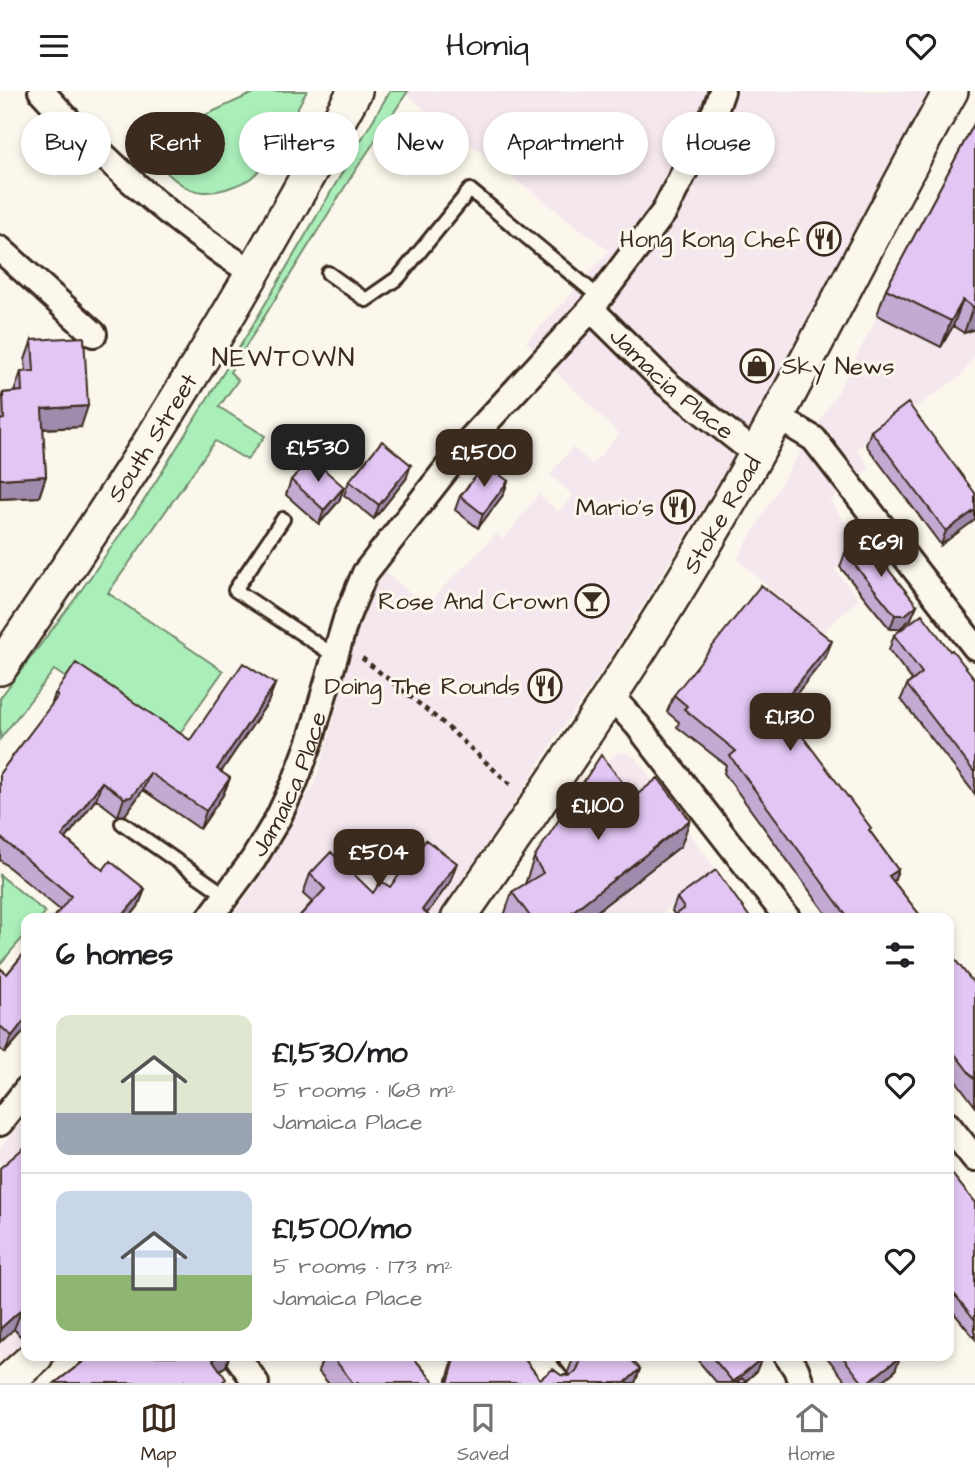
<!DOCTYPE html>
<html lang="en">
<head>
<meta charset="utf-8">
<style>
  body { margin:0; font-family:"Architects Daughter",sans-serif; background:#f6f6f6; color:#202124; height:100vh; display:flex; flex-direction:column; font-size:26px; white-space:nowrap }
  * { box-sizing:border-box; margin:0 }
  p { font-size:23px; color:#757577 }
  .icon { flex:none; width:38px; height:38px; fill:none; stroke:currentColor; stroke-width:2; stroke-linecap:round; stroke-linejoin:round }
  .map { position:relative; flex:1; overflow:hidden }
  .panel { position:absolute; left:21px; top:822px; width:933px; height:448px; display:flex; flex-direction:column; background:#fff; border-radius:14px; box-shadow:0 4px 10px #0003 }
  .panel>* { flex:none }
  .guide { position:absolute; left:21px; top:21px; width:934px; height:63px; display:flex; gap:14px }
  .price { position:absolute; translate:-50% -60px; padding:0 16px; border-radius:14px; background:#3b2a1e; color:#fff; font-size:23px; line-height:46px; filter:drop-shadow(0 2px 4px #0008) }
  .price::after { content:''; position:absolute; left:50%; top:42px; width:21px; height:16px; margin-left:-10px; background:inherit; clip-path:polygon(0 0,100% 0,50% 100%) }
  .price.on { background:#222; color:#fff }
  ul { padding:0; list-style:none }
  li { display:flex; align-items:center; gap:21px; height:175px; padding:0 35px }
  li+li { border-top:2px solid #e0e0e0 }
  li span { display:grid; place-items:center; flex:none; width:196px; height:140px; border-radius:14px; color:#555 }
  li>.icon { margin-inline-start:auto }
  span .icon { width:84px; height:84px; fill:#fffc; stroke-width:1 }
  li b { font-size:30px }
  h2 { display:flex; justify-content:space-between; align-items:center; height:84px; padding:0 35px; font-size:30px }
  .tag { padding:0 24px; border-radius:32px; background:#fff; box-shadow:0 4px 10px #0003; font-size:24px; line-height:63px }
  .tag.on { background:#3b2a1e; color:#fff }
  header { display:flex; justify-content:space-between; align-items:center; height:91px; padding:0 35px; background:#fff; font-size:32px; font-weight:600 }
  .dock { display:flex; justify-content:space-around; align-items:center; height:98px; border-top:2px solid #e0e0e0; background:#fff; font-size:19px; color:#757577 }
  .dock a { display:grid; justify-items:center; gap:4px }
  .dock .on { color:#3b2a1e }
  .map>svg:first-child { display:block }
  .built { fill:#f4e8ee }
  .green { fill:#aaeeb9; stroke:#728c6c; stroke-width:2 }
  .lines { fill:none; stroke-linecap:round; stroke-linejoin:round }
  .lane-casing { stroke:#3b2a1e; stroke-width:18 }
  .street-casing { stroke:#3b2a1e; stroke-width:30 }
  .secondary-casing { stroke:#3b2a1e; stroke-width:38 }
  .path { stroke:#3b2a1e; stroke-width:4.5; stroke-dasharray:5 5; stroke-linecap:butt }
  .lane { stroke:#fbf7ec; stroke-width:12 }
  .street { stroke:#fbf7ec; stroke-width:24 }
  .secondary { stroke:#fbf7ec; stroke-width:33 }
  .wall { fill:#c3aad2; stroke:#3b2a1e; stroke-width:2 }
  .shaded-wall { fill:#9f8bab; stroke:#3b2a1e; stroke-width:2 }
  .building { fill:#e3c6f4; stroke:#3b2a1e; stroke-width:2 }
  .labels { text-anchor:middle; stroke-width:6; stroke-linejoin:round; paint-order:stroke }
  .poi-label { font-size:24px; fill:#3b2a1e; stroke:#fbf7ec; text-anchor:end }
  .street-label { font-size:24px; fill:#3b2a1e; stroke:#fbf7ec }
  .neighbourhood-label { font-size:26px; letter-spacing:2px; fill:#3b2a1e; stroke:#fbf7ec }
</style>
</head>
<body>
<header><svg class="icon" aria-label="menu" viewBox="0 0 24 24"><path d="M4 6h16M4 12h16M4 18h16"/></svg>Homiq<svg class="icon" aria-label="heart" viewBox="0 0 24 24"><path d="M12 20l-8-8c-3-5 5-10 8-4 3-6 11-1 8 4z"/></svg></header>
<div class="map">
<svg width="975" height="1292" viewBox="0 0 975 1292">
  <rect width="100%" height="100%" fill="#fbf7ec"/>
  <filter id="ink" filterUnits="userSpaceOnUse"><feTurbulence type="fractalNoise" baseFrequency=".0143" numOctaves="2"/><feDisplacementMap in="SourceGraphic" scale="14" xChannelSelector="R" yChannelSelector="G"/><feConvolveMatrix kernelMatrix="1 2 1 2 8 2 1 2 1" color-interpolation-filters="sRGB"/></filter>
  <g filter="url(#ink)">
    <path class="built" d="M405,0H932L733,368L606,574L556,646L441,828H228L251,800L312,698L322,670L364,514L385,480L425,515L496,443L503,448L539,403L558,421L573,405L550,383L573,356L592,374L619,343L526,251L564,211L609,160L404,2Z
      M975,39V264L962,284L856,358L870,377L830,409L861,456L835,479L859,508L821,543L737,468L794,371L839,299Z
      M626,661L636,667L718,782L654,828H499L610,668L618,662Z
      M26,1025V1253L0,1272V1057Z"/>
    <path class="green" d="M258,0H307C294,22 270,73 251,87C244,92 234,95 226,98C211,102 198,103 184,95C167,85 154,67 141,53Z
      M390,0H408L351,86L230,281L238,289L219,316L265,345L247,369L215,350L108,502L223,580L171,655L54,579L0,648V607L75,508L143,411L247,244Z
      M0,784L45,821L40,828H26V843L0,873Z"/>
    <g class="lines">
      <defs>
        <path id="lane" d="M328,182L366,209L399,186L470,99L599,206
          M283,428L235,499L335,565
          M122,732L227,805"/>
        <g id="street">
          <path d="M41,0C105,71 172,131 253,182"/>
          <path d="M0,158L94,243"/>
          <path id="s1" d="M591,218L666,292L756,363"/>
          <path d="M776,325L814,348L975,556"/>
          <path d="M611,605L638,635L788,828"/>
          <path id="s2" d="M209,828L253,769L278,727L294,693L310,651L346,528L365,482L466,353L591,218L664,121L715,20L722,0"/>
          <path d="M0,1032L26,999"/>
          <path d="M948,1034L975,1068"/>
          <path d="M237,1265L256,1292"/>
          <path d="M536,1265L558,1292"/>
          <path d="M787,1265L796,1278L801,1292"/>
        </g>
        <g id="secondary">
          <path id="s3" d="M0,577C62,485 125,393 183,298C244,201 299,100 355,0"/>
          <path id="s4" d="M458,828C564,677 667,525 756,364C822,244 883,120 951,0"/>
          <path d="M6,1292L36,1265"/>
        </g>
      </defs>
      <use href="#lane" class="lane-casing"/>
      <use href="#street" class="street-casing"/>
      <use href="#secondary" class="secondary-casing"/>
      <path class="path" d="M362,567L443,632L512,695"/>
      <use href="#lane" class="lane"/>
      <use href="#street" class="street"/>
      <use href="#secondary" class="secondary"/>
    </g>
    <path class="wall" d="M975,31V238L964,242L953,235L941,256L877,224L886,198Z
      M32,249L81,336L43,338L46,385L39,406L0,408V309L3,302L14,301L21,281H26L25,269Z
      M871,340L975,402L941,454L866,354Z
      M406,388L374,428L344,404L349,390Z
      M291,389L344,396L339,410L319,433L286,404Z
      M508,390L503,404L478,437L455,419L460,405Z
      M845,462L911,528L899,538H890L840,476Z
      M894,544L950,560L975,588V703L901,608L907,594L912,589L889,559Z
      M825,567L783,620L898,779L894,791L923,828H830L724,682L726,674L677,636L679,631L667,621L674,604Z
      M275,593L268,611L221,681L230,687L223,704L200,738L143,699L125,724L118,725L96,708L66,748L103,779L145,798L138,816L128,828H52L60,819L0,769V682L51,615L55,603L190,649Z
      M634,706L681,755L587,828H503L512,801L525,793L534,767Z
      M310,783L373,802L390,796L450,791L426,823L428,824L427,828H297L312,811L303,803Z
      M677,807L751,828L675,824L672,820Z
      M26,860V938L5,962L0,958V877L7,883Z
      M948,860L975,894V1015L948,979Z
      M26,1052V1241L21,1246L14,1238L25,1057Z
      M948,1078L975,1112V1248L950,1217L948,1219Z
      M82,1265H229L226,1275L220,1279L225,1292H55L81,1272L80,1270Z
      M324,1265H412L435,1292H328L318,1280Z
      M447,1265H522L540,1288L561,1284H570L568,1281L574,1265H628L640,1278L635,1292H446L452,1272Z
      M694,1265H760L756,1281L745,1291L746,1292H717Z
      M826,1265H899L895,1280L880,1292H847Z"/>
    <path class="shaded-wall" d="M963,209L953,235L941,256L951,230Z
      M975,215V238L964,242L973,216Z
      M88,315L81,336L35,338L42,318Z
      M411,374L406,388L374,428L379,414Z
      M46,385L39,406L0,408V388Z
      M508,390L503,404L478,437L483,423Z
      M344,396L339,410L319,433L324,419Z
      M975,419V429L941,454L946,440Z
      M917,514L911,528L899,538H890L895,524Z
      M832,550L825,567L773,632L780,615Z
      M275,593L268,611L211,696L217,678Z
      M150,682L143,699L125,724L118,725L124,707Z
      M230,687L223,704L200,738L206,720Z
      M102,691L96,708L55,762L62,745Z
      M690,729L681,755L587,828H563Z
      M457,772L450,791L423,828L422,819Z
      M898,779L892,796L889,785Z
      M145,798L138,816L128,828H120Z
      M26,927V938L5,962L12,945Z
      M955,1204L950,1217L948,1219V1212L950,1208Z
      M22,1218L14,1238L0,1251V1238Z
      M26,1231V1241L21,1246Z
      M218,1265H229L226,1275L205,1289L213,1269Z
      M900,1266L895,1280L880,1292H867Z
      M762,1267L756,1281L743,1292H732Z
      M640,1278L635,1292H625Z"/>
    <path class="building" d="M975,31V215L973,216L963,209L951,230L886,198Z
      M84,246L88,315L42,318L46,385L0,388V329L4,328L3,302L22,300L21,281L34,280L32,249Z
      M908,312L975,402V419L946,440L871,340Z
      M382,350L411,374L379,414L349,390Z
      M311,367L344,396L324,419L291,389Z
      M486,373L508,390L483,423L460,405Z
      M863,447L917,514L905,524H895L845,462Z
      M761,494L832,550L780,615L871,737L869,739L898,779L889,785L923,828H849L730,665L736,660L684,618L687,615L674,604Z
      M922,523L950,560L952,559L975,588V682L907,594L922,582L894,544Z
      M76,572L190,649L243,572L275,593L217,678L230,687L206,720L150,682L131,706L124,707L102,691L62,745L103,779L110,770L145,798L120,828L115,823L110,828H53L71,805L0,746V682L58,605L55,603Z
      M601,664L634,706L658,687L690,729L563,828H532L512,801L543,782L534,767Z
      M426,749L457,772L422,819L428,824L425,828H297L325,798L310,783L331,761L373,802L381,790L390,796Z
      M716,779L751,828H669L684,817L677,807Z
      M26,860V927L12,945L0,935V877L7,883Z
      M948,860L975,894V989L948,954Z
      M26,1055V1224L22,1218L0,1238V1077Z
      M948,1078L975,1112V1229L955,1204L950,1208L948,1206Z
      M91,1265H218L213,1269L226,1288L221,1292H185L184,1290L181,1292H55Z
      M332,1265H412L435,1292H353Z
      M456,1265H522L540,1288L553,1278L561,1284L569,1285L576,1281L581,1269L579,1265H628L640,1278L626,1291V1292H448Z
      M711,1265H760L762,1267L733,1291Z
      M842,1265H899L900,1266L867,1292H863Z
      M742,1287L746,1292H736Z"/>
  </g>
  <defs>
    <symbol id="restaurant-ring" viewBox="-11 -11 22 22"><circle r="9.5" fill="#fbf7ec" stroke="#3b2a1e" stroke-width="1.5"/><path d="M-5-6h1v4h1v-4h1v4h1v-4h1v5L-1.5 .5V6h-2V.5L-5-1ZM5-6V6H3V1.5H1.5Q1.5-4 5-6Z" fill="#3b2a1e"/></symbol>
    <symbol id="shop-ring" viewBox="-11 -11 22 22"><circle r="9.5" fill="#fbf7ec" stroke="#3b2a1e" stroke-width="1.5"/><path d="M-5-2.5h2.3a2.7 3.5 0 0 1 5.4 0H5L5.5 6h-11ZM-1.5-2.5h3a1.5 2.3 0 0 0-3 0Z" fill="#3b2a1e"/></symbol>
    <symbol id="bar-ring" viewBox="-11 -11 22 22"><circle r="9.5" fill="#fbf7ec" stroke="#3b2a1e" stroke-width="1.5"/><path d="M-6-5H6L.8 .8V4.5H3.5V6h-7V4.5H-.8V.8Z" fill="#3b2a1e"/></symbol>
  </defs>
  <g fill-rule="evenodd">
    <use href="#restaurant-ring" x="805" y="129" width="38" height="38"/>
    <use href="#shop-ring" x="738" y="256" width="38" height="38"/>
    <use href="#restaurant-ring" x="659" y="397" width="38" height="38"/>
    <use href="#bar-ring" x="573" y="491" width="38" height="38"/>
    <use href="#restaurant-ring" x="526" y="576" width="38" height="38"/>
  </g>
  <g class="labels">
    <g class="poi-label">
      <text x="800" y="156">Hong Kong Chef</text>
      <text x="782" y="283" text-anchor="start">Sky News</text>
      <text x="654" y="424">Mario's</text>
      <text x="568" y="518">Rose And Crown</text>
      <text x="520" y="603">Doing The Rounds</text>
    </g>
    <g class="street-label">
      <text dy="8" stroke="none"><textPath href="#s1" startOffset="110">Jamacia Place</textPath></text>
      <text dy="8" stroke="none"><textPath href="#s3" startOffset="276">South Street</textPath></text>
      <text dy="8" stroke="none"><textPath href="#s4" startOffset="483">Stoke Road</textPath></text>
      <text dy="8" stroke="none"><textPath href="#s2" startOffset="158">Jamaica Place</textPath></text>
    </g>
    <g class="neighbourhood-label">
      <text x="284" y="275">NEWTOWN</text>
    </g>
  </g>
</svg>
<b class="price on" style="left:318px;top:393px">£1,530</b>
<b class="price" style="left:484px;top:398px">£1,500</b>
<b class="price" style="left:881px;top:488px">£691</b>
<b class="price" style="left:790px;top:662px">£1,130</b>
<b class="price" style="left:598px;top:751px">£1,100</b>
<b class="price" style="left:379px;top:798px">£504</b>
<div class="guide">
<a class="tag">Buy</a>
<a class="tag on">Rent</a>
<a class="tag">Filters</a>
<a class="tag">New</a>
<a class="tag">Apartment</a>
<a class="tag">House</a>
</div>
<section class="panel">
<h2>6 homes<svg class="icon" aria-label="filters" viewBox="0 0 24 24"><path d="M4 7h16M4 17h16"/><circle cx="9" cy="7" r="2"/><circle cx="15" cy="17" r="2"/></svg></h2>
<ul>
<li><span style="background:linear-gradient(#dfe7d0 70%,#9aa5b1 0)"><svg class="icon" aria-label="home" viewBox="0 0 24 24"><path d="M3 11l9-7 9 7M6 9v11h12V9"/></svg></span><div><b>£1,530/mo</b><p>5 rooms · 168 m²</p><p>Jamaica Place</p></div><svg class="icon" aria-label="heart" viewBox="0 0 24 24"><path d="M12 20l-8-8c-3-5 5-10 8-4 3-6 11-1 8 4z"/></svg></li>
<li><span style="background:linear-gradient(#c9d6e8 60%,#8fb573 0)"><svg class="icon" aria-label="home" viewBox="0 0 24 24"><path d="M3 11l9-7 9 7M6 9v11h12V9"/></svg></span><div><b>£1,500/mo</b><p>5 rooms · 173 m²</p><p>Jamaica Place</p></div><svg class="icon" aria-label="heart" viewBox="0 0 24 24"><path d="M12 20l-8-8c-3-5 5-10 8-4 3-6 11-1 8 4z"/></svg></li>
</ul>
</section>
</div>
<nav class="dock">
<a class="on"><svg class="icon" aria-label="map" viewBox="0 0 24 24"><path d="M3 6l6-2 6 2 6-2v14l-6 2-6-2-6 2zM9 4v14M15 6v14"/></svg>Map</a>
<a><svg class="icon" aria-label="saved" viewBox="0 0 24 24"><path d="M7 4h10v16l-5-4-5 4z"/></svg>Saved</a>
<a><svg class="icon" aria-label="home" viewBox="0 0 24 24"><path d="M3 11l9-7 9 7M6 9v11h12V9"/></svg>Home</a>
</nav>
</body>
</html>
